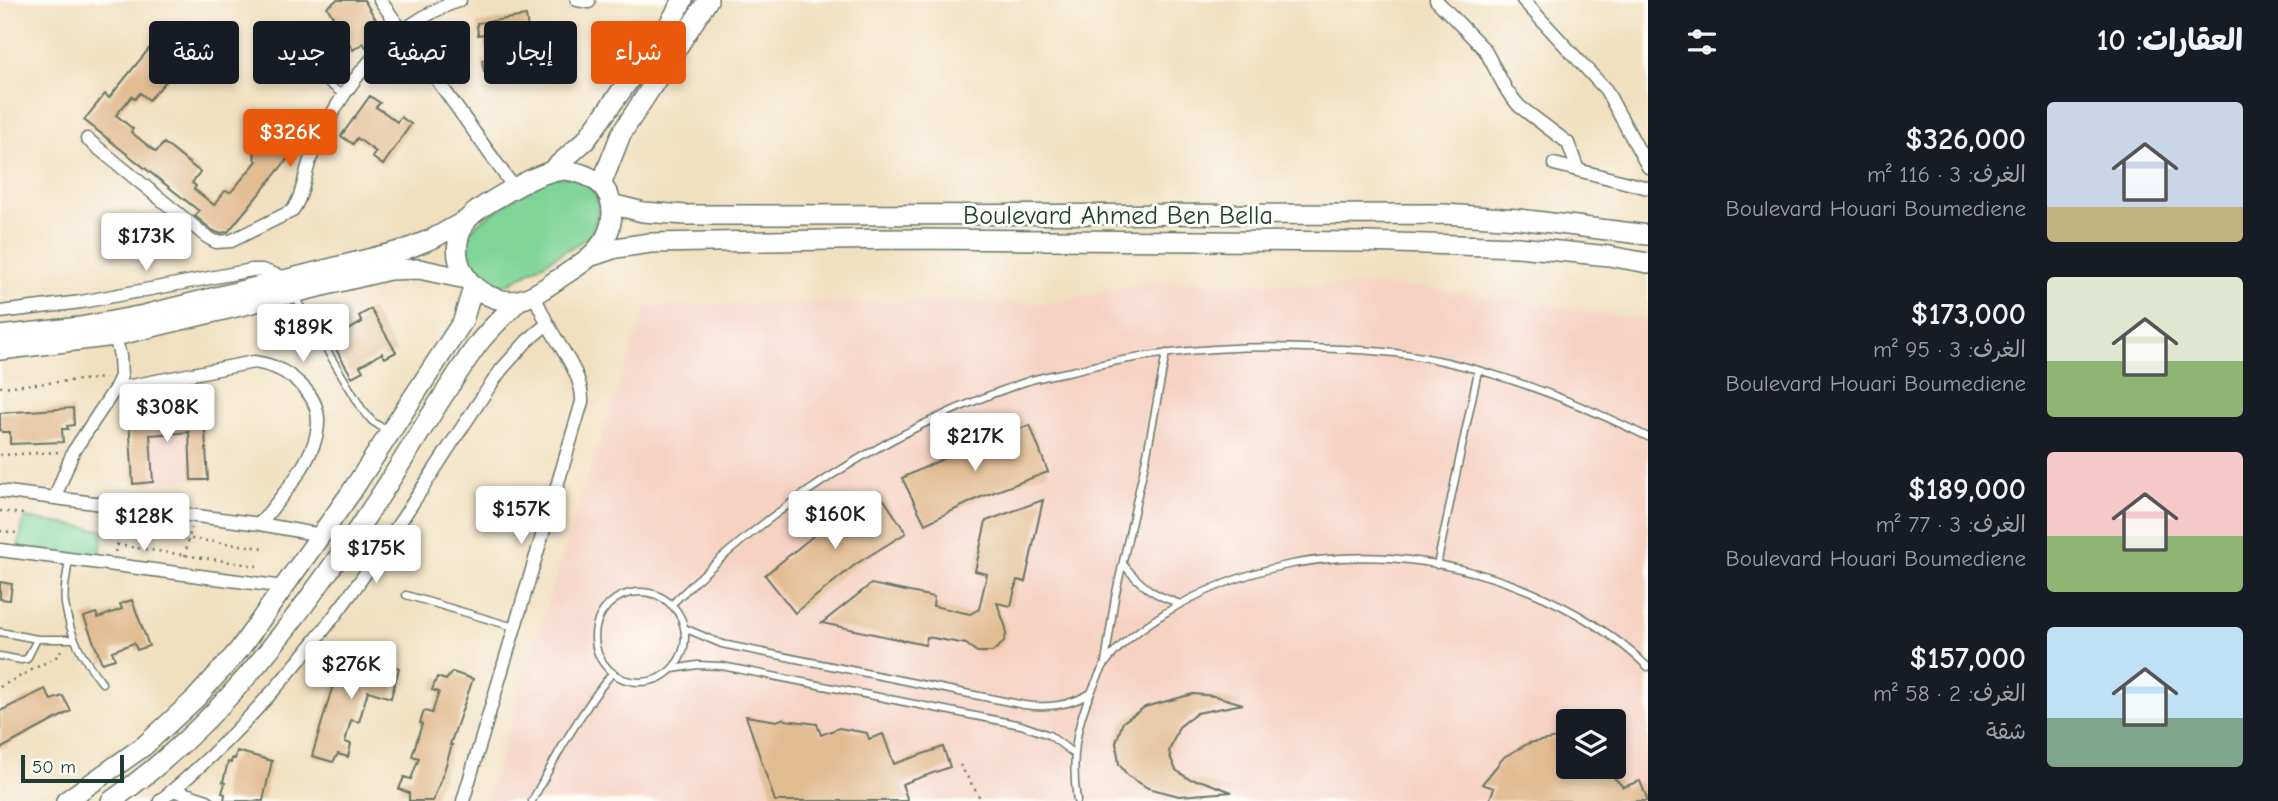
<!DOCTYPE html>
<html lang="ar">
<head>
<meta charset="utf-8">
<style>
  body { margin:0; font-family:"Comic Neue","Playpen Sans Arabic",sans-serif; background:#20242c; color:#f1f3f6; direction:rtl; height:100vh; display:flex; flex-direction:column; font-size:26px; white-space:nowrap }
  * { box-sizing:border-box; margin:0 }
  p { font-size:23px; color:#9ea1a6 }
  .icon { flex:none; width:38px; height:38px; fill:none; stroke:currentColor; stroke-width:2; stroke-linecap:round; stroke-linejoin:round }
  .map { position:relative; flex:1; overflow:hidden; direction:ltr }
  .side { display:flex; flex-direction:column; background:#171b24; width:630px }
  .side>* { flex:none }
  .guide { position:absolute; left:21px; top:21px; width:665px; height:63px; direction:rtl; display:flex; gap:14px }
  .tools { position:absolute; left:1556px; top:709px; display:grid; gap:14px }
  .tools a { display:grid; place-items:center; width:70px; height:70px; border-radius:7px; background:#171b24; box-shadow:0 4px 10px #0003; font-size:35px }
  .scale { position:absolute; left:21px; bottom:18px; width:103px; box-sizing:border-box; padding-left:7px; border:4px solid #1f3d34; border-top:0; font-size:19px; line-height:24px; white-space:nowrap; color:#1f3d34; -webkit-text-stroke:5px #fdfcf7; paint-order:stroke }
  .price { position:absolute; translate:-50% -60px; padding:0 16px; border-radius:7px; background:#fff; color:#222; font-size:23px; line-height:46px; filter:drop-shadow(0 2px 4px #0008) }
  .price::after { content:''; position:absolute; left:50%; top:42px; width:21px; height:16px; margin-left:-10px; background:inherit; clip-path:polygon(0 0,100% 0,50% 100%) }
  .price.active { background:#ea580c; color:#fff }
  ul { padding:0; list-style:none }
  li { display:flex; align-items:center; gap:21px; height:175px; padding:0 35px }
  li span { display:grid; place-items:center; flex:none; width:196px; height:140px; border-radius:7px; color:#555 }
  li>.icon { margin-inline-start:auto }
  span .icon { width:84px; height:84px; fill:#fffc; stroke-width:1 }
  li b { font-size:30px }
  h2 { display:flex; justify-content:space-between; align-items:center; height:84px; padding:0 35px; font-size:30px }
  .chip { padding:0 24px; border-radius:7px; background:#171b24; box-shadow:0 4px 10px #0003; font-size:24px; line-height:63px }
  .chip.active { background:#ea580c; color:#fff }
  main { display:flex; flex:1; min-height:0 }
  .map>svg:first-child { display:block }
  .built { fill:#f6d2c3; fill-rule:evenodd }
  .green { fill:#7fd497; stroke:#4f8866; stroke-width:2 }
  .building { fill:#e2bc91 }
  .lines { fill:none; stroke-linecap:round; stroke-linejoin:round }
  .lane-casing { stroke:#687665; stroke-width:9 }
  .street-casing { stroke:#687665; stroke-width:15 }
  .primary-casing { stroke:#687665; stroke-width:22 }
  .path { stroke:#687665; stroke-width:2.5; stroke-dasharray:2 5; stroke-linecap:butt }
  .lane { stroke:#fff; stroke-width:6 }
  .street { stroke:#fff; stroke-width:12 }
  .primary { stroke:#fff; stroke-width:19 }
  .labels { text-anchor:middle; stroke-width:6; stroke-linejoin:round; paint-order:stroke }
  .street-label { font-size:26px; fill:#1f3d34; stroke:#fdfcf7 }
</style>
</head>
<body>
<main>
<section class="side">
<h2>العقارات: 10<svg class="icon" aria-label="filters" viewBox="0 0 24 24"><path d="M4 7h16M4 17h16"/><circle cx="9" cy="7" r="2"/><circle cx="15" cy="17" r="2"/></svg></h2>
<ul>
<li><span style="background:linear-gradient(#c9d6e8 75%,#c2b280 0)"><svg class="icon" aria-label="home" viewBox="0 0 24 24"><path d="M3 11l9-7 9 7M6 9v11h12V9"/></svg></span><div><b>$326,000</b><p>الغرف: 3 · 116 m²</p><p>Boulevard Houari Boumediene</p></div></li>
<li><span style="background:linear-gradient(#dfe7d0 60%,#8fb573 0)"><svg class="icon" aria-label="home" viewBox="0 0 24 24"><path d="M3 11l9-7 9 7M6 9v11h12V9"/></svg></span><div><b>$173,000</b><p>الغرف: 3 · 95 m²</p><p>Boulevard Houari Boumediene</p></div></li>
<li><span style="background:linear-gradient(#f6c9c9 60%,#8fb573 0)"><svg class="icon" aria-label="home" viewBox="0 0 24 24"><path d="M3 11l9-7 9 7M6 9v11h12V9"/></svg></span><div><b>$189,000</b><p>الغرف: 3 · 77 m²</p><p>Boulevard Houari Boumediene</p></div></li>
<li><span style="background:linear-gradient(#bfe0f5 65%,#7fa58c 0)"><svg class="icon" aria-label="home" viewBox="0 0 24 24"><path d="M3 11l9-7 9 7M6 9v11h12V9"/></svg></span><div><b>$157,000</b><p>الغرف: 2 · 58 m²</p><p>شقة</p></div></li>
</ul>
</section>
<div class="map">
<svg width="1648" height="801" viewBox="0 0 1648 801">
  <rect width="100%" height="100%" fill="#fdfcf7"/>
  <filter id="ink" filterUnits="userSpaceOnUse"><feTurbulence type="fractalNoise" baseFrequency=".0143" numOctaves="2"/><feDisplacementMap in="SourceGraphic" scale="14" xChannelSelector="R" yChannelSelector="G"/><feConvolveMatrix kernelMatrix="1 2 1 2 8 2 1 2 1" color-interpolation-filters="sRGB"/></filter>
  <filter id="wash" filterUnits="userSpaceOnUse"><feTurbulence type="fractalNoise" baseFrequency=".00686" numOctaves="4" result="noise"/><feDisplacementMap in="SourceGraphic" scale="28" xChannelSelector="R" yChannelSelector="G"/><feGaussianBlur stdDeviation="1.57" result="paint"/><feColorMatrix in="noise" values="0 0 0 0 0 0 0 0 0 0 0 0 0 0 0 0 0 1.4 0 .05"/><feComposite in="paint" operator="in"/></filter>
  <g filter="url(#wash)">
    <rect width="100%" height="100%" fill="#f1e0c0"/>
    <path class="built" d="M1155,281L1419,287L1648,320V801H487L574,517L646,306L828,302H1056ZM1568,721H1614V766H1568Z
      M204,415L208,480L192,479V480L133,484L129,419Z"/>
    <path class="green" d="M543,177C553,178 569,175 578,179C605,190 601,216 589,237L512,282L504,285L491,284L472,272L466,253L467,241L474,226Z
      M24,518L104,530L99,560L18,548Z"/>
    <g id="blocks">
      <path class="building" d="M337,0H364L385,34L372,47L370,44L366,47L363,43L353,50L327,7Z
        M526,16L528,29H520L524,52H531L533,65L484,72L482,60L488,59L484,34L478,35L477,23Z
        M161,34L173,44L168,55L181,65L149,100L140,93L135,99L132,96L116,115L133,129L131,132L156,152L164,143L200,172L192,183L196,186L194,189L214,205L225,191L231,192L257,161L254,158L255,156L254,154L265,141L251,129L263,114L270,120L274,115L304,139L228,232L218,233L212,230L195,216L199,211L84,120L105,94L109,98Z
        M370,96L380,103L376,107L388,115L397,122L401,117L411,124L383,165L372,157L376,152L357,138L353,144L341,136Z
        M371,309L396,352L385,358L382,353L360,366L363,371L352,377L327,334L339,328L342,334L362,322L359,316Z
        M73,408L74,425L67,426L68,429H62L63,442L10,444V432H2L0,429V413Z
        M204,415L208,480H191L189,432L150,435L153,482L133,484L129,419Z
        M1030,425L1048,472L981,497L925,524L902,478L953,454Z
        M879,492L906,533L856,564L795,613L765,575L827,525Z
        M1043,500L1025,582L1017,580L1011,606L997,603L1006,628V635L1003,643L992,652H977L966,644L927,637L925,645L822,623L871,584L934,597L933,606L970,614L979,609L987,574L975,571L986,521Z
        M0,582L12,584L10,600L0,599Z
        M132,600L149,646L137,650L134,643L112,651L115,659L102,663L84,617L96,613L98,618L122,609L120,604Z
        M343,651L399,668L391,698L368,691L359,722L351,720L345,742L351,744L348,757L338,754L333,762L312,756Z
        M452,672L473,679L450,745H452L444,771L433,801H409V793L399,789L404,777L411,779L419,758L412,756L422,724L420,723L424,711L432,713L439,692L432,690L437,677L446,680Z
        M45,689L51,700L63,696L71,711L0,749V711Z
        M1193,694L1215,696L1243,704L1197,713L1179,727L1169,751L1171,759L1176,770L1189,779L1202,781L1232,792L1179,796L1148,788L1128,776L1119,764L1116,742L1123,722L1145,707Z
        M746,716L777,721L784,718L785,720L817,724L821,735L839,728L867,733L869,739L883,734L894,764L943,747L950,767L902,784L908,801H775Z
        M1557,738L1568,739V766H1603L1623,787L1640,781L1648,801H1489L1494,788L1482,784L1504,757L1529,743Z
        M237,751L272,761L263,801H224L225,794L222,793L225,783L223,782L228,762L231,763L232,758L235,759Z"/>
    </g>
  </g>
  <g filter="url(#ink)">
    <use href="#blocks" fill-opacity="0" stroke="#687665" stroke-width="2"/>
    <g class="lines">
      <defs>
        <path id="lane" d="M318,76L343,95
          M295,297L362,409L372,421L387,431
          M69,560C67,574 63,590 65,604C70,637 82,657 102,683
          M1123,564C1141,586 1153,595 1181,604
          M1437,565L1478,371
          M595 637a45 45 0 1 1 90 0a45 45 0 1 1-90 0Z
          M406,595L514,627
          M671,605C772,504 889,429 1025,382C1040,377 1056,374 1072,371C1148,352 1226,345 1305,348C1344,349 1383,350 1422,357C1500,371 1577,402 1648,437
          M684,628L722,644L1024,705C1048,708 1068,706 1089,694
          M0,632L37,639H74
          M0,656L21,660L27,659L37,639
          M1105,663L1115,597L1147,454L1166,353
          M673,669L697,665L722,666L1021,725L1049,735L1073,753
          M532,801C556,756 580,713 612,673
          M1077,801C1071,760 1075,725 1093,688C1097,680 1100,671 1105,664C1120,643 1143,627 1165,613C1232,572 1310,553 1389,558C1482,565 1581,602 1648,667"/>
        <path id="street" d="M380,0L515,189
          M577,0L589,2
          M1436,0L1485,50L1507,91L1519,106L1568,143L1578,170
          M1523,0L1606,90L1648,167
          M87,139L207,237L216,242L231,241L292,211C304,195 304,173 312,155C341,86 388,26 460,0
          M1554,164L1648,188
          M0,312L81,302L252,270H262L285,278
          M115,389L254,362C274,365 288,372 302,386C347,429 286,489 260,524
          M0,491L260,524L321,535
          M55,497L73,452L115,389L121,376L120,356L115,336
          M0,550L284,587
          M173,790L207,801
          M160,801C232,742 295,670 350,595C403,522 449,444 501,370L527,341L547,324
          M463,801L582,402C583,375 561,350 549,326C543,316 539,305 534,295"/>
        <path id="primary" d="M566,170C578,172 590,175 600,184C618,200 614,230 599,247C588,261 571,270 557,280C542,290 528,301 509,301C469,298 442,256 467,220C477,207 533,176 550,172C555,171 560,171 566,170Z
          M550,172L586,140L668,26L683,0
          M601,185L621,134L708,0
          M611,204L643,212L686,215L1444,214L1519,219L1648,235
          M589,257L616,248L650,243L897,239L1365,242L1518,247L1609,256L1648,263
          M0,336L80,327L144,315L404,250L434,238L468,219
          M0,350L115,336L389,270L419,269L466,279
          M66,801L144,746L196,698L239,650L350,494L463,321L473,287
          M111,801C223,723 306,608 380,496C412,447 441,396 475,348C487,331 504,316 518,301"/>
      </defs>
      <use href="#lane" class="lane-casing"/>
      <use href="#street" class="street-casing"/>
      <use href="#primary" class="primary-casing"/>
      <path class="path" d="M0,387L105,378
        M0,455L59,452
        M0,511L23,514
        M0,531L17,533
        M117,545L257,566
        M115,552L121,533L126,531L264,548
        M185,556L191,528
        M0,687L56,657L62,649
        M960,765L982,801"/>
      <use href="#lane" class="lane"/>
      <use href="#street" class="street"/>
      <use href="#primary" class="primary"/>
    </g>
  </g>
  <g class="labels">
    <g class="street-label">
      <text x="1118" y="224">Boulevard Ahmed Ben Bella</text>
    </g>
  </g>
</svg>
<div class="tools">
<a><svg class="icon" aria-label="layers" viewBox="0 0 24 24"><path d="M12 4l9 5-9 5-9-5zM3 14l9 5 9-5"/></svg></a>
</div>
<div class="scale">50 m</div>
<b class="price active" style="left:290px;top:169px">$326K</b>
<b class="price" style="left:146px;top:273px">$173K</b>
<b class="price" style="left:303px;top:364px">$189K</b>
<b class="price" style="left:167px;top:444px">$308K</b>
<b class="price" style="left:975px;top:473px">$217K</b>
<b class="price" style="left:521px;top:546px">$157K</b>
<b class="price" style="left:835px;top:551px">$160K</b>
<b class="price" style="left:144px;top:553px">$128K</b>
<b class="price" style="left:376px;top:585px">$175K</b>
<b class="price" style="left:351px;top:701px">$276K</b>
<div class="guide">
<a class="chip active">شراء</a>
<a class="chip">إيجار</a>
<a class="chip">تصفية</a>
<a class="chip">جديد</a>
<a class="chip">شقة</a>
</div>
</div>
</main>
</body>
</html>
